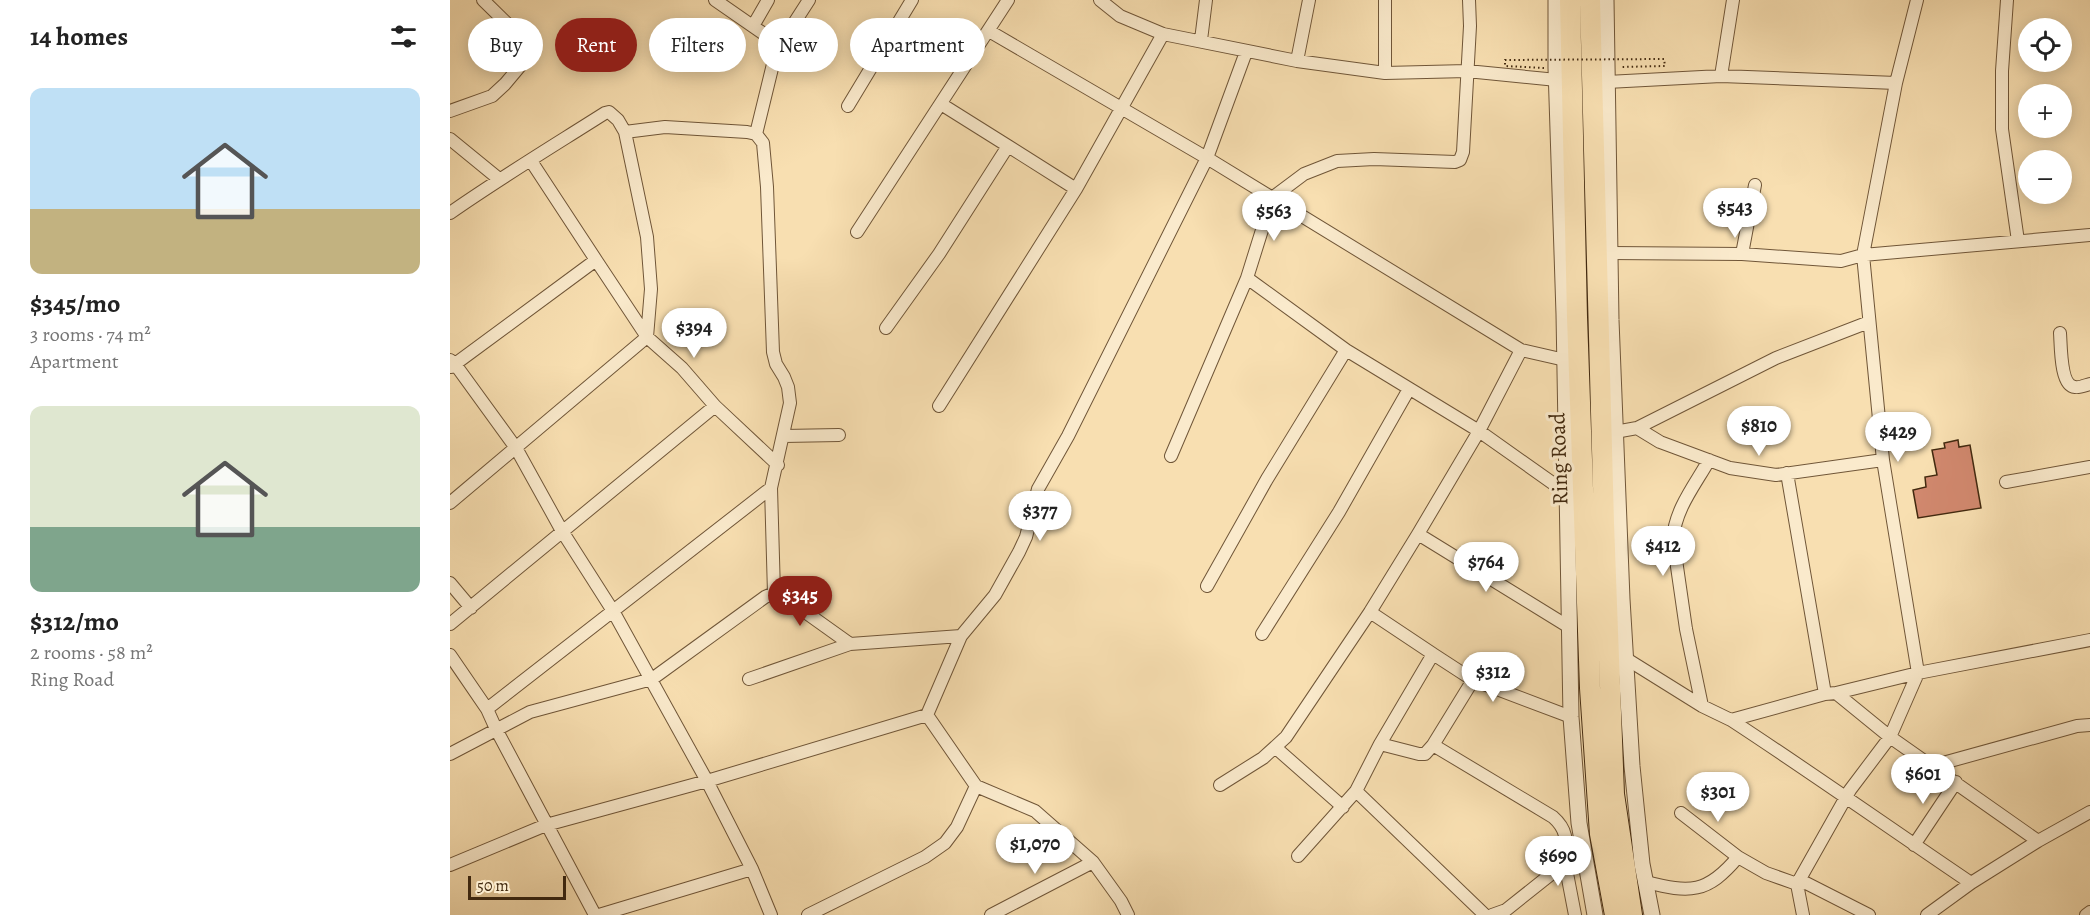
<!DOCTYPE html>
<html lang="en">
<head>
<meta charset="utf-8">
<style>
  body { margin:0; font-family:Alegreya,serif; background:#f2f2f2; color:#222; height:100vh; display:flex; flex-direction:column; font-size:22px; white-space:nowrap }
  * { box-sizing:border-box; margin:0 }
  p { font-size:20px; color:#767676 }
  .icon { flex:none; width:33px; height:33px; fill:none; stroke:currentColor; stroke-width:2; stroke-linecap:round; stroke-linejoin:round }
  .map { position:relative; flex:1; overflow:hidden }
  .drawer { display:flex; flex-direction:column; background:#fff; width:450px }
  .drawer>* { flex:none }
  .guide { position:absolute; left:18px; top:18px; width:570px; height:54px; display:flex; gap:12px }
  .controls { position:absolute; left:1568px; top:18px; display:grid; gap:12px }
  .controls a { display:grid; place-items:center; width:54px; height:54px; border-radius:50%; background:#fff; box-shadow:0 3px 15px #0003; font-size:30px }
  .scale { position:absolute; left:18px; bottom:15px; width:98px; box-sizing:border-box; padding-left:6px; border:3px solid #42290f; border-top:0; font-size:16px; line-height:21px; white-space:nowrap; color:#42290f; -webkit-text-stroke:4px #faeacc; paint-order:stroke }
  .price { position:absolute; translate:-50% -51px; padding:0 14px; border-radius:21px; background:#fff; color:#222; font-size:20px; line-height:39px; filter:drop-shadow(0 2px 3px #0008) }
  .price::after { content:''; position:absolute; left:50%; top:36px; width:18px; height:14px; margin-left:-9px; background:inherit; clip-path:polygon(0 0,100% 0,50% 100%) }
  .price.on { background:#8f2418; color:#fff }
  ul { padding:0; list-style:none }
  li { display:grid; align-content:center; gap:12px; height:318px; padding:0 30px }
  li span { display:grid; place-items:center; height:186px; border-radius:12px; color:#555 }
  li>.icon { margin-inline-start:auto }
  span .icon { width:108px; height:108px; fill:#fffc; stroke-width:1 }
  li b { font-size:26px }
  h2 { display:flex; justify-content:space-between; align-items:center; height:72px; padding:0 30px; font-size:26px }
  .chip { padding:0 21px; border-radius:27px; background:#fff; box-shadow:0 3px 15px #0003; font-size:21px; line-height:54px }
  .chip.on { background:#8f2418; color:#fff }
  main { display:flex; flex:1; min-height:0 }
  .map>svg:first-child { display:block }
  .building { fill:#d1886e; stroke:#42290f; stroke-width:1.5 }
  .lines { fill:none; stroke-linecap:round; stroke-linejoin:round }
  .minor-casing { stroke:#705638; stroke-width:14 }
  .tertiary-casing { stroke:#705638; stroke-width:17 }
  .trunk-casing { stroke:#42290f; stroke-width:22 }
  .minor { stroke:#faeacc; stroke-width:12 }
  .tertiary { stroke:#faeacc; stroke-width:15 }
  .trunk { stroke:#f8dfb1; stroke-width:20 }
  .path-bridge { stroke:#42290f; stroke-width:2; stroke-dasharray:1.5 3; stroke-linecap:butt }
  .labels { text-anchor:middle; stroke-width:6; stroke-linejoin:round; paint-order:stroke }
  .street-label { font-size:22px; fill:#42290f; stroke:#faeacc }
</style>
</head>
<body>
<main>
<section class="drawer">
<h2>14 homes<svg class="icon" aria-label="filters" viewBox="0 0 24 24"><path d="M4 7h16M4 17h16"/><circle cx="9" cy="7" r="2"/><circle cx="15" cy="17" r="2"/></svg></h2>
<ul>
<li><span style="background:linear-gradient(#bfe0f5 65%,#c2b280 0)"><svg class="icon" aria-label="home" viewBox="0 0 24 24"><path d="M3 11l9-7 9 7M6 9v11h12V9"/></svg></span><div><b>$345/mo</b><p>3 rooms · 74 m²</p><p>Apartment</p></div></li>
<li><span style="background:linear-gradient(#dfe7d0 65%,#7fa58c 0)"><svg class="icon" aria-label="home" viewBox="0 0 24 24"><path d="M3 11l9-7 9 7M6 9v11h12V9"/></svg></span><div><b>$312/mo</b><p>2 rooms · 58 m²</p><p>Ring Road</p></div></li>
</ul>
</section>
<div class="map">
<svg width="1640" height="915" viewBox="0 0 1640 915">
  <rect width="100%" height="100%" fill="#f8dfb1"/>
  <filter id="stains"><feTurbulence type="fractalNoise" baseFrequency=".00333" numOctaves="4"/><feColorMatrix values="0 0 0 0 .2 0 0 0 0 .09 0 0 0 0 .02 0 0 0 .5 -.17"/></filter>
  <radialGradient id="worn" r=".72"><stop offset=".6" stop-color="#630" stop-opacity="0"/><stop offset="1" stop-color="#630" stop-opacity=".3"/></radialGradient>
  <path class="building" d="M1508,440L1509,447L1520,445L1531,508L1468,518L1463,490L1476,487L1475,477L1487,475L1482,450L1495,448L1494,443Z"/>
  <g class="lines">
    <defs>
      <path id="minor" d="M265,0L330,45L324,60L306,134L313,143L317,187L323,352L326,364L334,377L338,387L340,403L321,488L324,593
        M650,0L670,16L713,34L847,61L935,73L1017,71L1107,80
        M935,0V73
        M1557,0L1552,71V129L1568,241
        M303,26L318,0
        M539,31L757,158L1071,350L1029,431L968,534L920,612L836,737L813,758L770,785
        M751,40L756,0
        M330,45L359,0
        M847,61L859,0
        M1271,76L1283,0
        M1157,82L1271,76L1446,83
        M398,106L462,0
        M0,111L42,96L55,84L81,53L80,46L33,0
        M175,132L215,127L297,132L306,134
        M0,139L49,179
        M558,146L626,189
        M81,161L146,260
        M0,213C50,178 103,146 155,113L159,112L168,120L175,132L197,237L201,289L197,337L0,503
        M407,232L558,0
        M1160,253L1292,254L1391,261L1413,255L1640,235
        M1292,254L1305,185
        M797,278L822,198L854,174L887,161L924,159L1005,162L1010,160L1013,152L1020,26L1019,0
        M436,328L489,254L558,146L491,104
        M1610,333C1611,345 1610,386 1625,387C1629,388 1636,385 1640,384
        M1071,350L1115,360
        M0,360L5,364L66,448L112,531L163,611L257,781L302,869L321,915
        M1,367L146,260L197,337L232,368L265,406L328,465
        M489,406L626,189L713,34
        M1187,428L1210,442L1280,468L1326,475L1433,460
        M1165,432L1187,428L1326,358L1419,322
        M334,436L389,435
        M721,456L797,278L896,350L1029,431L1118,494
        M1337,473L1375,694
        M1556,482L1640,467
        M968,534L1119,627
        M0,583L21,608
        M757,586L817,479L896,350
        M920,612L983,654L930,744L906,791L1035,915
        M0,624L265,406
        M812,634L889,512L959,389
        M983,654L1023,680L1121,717
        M0,655L37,709L46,729L145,915
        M1175,658L1252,706L1281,720L1375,694L1386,693L1468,673L1640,640
        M299,679L400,644
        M1386,693L1440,737L1468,673L1433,460L1413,255L1446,83L1467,0
        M1252,706L1236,629L1223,539C1225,509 1245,485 1259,460
        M37,709L321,488
        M477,715L526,786L585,811L643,862L671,901L678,915
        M1281,720C1362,773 1441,829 1521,883L1477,915
        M930,744L969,754H975L983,745L1103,817C1119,831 1116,843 1115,863L1056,910L1042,915
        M983,745L1023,680
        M826,748L893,807
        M0,754L80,712L202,679L315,597L324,593L330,594L400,644L511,636
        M1482,766L1627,726L1640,725
        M1231,813L1288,857
        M1464,845L1506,782
        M848,856L906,791
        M1115,863L1125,915
        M0,865L96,825L257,781L477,715L511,636L545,595L569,552L576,537L588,489L618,436L757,158L796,52
        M1196,882C1240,893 1257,894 1288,857L1316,873L1347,884L1400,790L1440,737L1588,841
        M1521,883L1588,841L1640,812
        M149,915L302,869
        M358,915L475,857L495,843L507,827L526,786
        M541,915L643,862
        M1353,915L1347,884L1356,883L1419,915
        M1636,915L1640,912"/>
      <path id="tertiary" d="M1106,0V68L1114,314L1121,717L1129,823L1145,915
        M1156,0L1161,320L1172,599L1182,766L1192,864L1202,915"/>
      <path id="trunk" d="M1120,0L1127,317L1140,688L1150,834L1165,915
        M1140,0L1154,523L1164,794L1182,915"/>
    </defs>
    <use href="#minor" class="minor-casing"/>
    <use href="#tertiary" class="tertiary-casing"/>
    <use href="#trunk" class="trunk-casing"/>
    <use href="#minor" class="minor"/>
    <use href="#tertiary" class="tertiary"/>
    <use href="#trunk" class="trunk"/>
    <path class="path-bridge" d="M1094,68L1055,66V60L1214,59L1215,66L1171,67"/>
  </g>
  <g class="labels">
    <g class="street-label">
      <text transform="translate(1108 459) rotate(-92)" y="8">Ring Road</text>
    </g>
  </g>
  <rect width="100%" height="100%" filter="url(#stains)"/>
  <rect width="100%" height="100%" fill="url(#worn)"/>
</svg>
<div class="controls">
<a><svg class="icon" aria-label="locate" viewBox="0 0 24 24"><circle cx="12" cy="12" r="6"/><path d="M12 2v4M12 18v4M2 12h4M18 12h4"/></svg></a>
<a>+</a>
<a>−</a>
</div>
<div class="scale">50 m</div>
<b class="price" style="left:1285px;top:239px">$543</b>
<b class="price" style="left:824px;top:242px">$563</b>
<b class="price" style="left:244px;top:359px">$394</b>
<b class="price" style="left:1309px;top:457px">$810</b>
<b class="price" style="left:1448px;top:463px">$429</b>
<b class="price" style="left:590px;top:542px">$377</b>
<b class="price" style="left:1213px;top:577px">$412</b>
<b class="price" style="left:1036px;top:593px">$764</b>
<b class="price on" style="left:350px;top:627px">$345</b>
<b class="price" style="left:1043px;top:703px">$312</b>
<b class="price" style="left:1473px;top:805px">$601</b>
<b class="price" style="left:1268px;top:823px">$301</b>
<b class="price" style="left:585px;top:875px">$1,070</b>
<b class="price" style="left:1108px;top:887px">$690</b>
<div class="guide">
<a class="chip">Buy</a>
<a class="chip on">Rent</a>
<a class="chip">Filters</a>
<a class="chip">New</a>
<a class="chip">Apartment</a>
</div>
</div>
</main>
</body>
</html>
